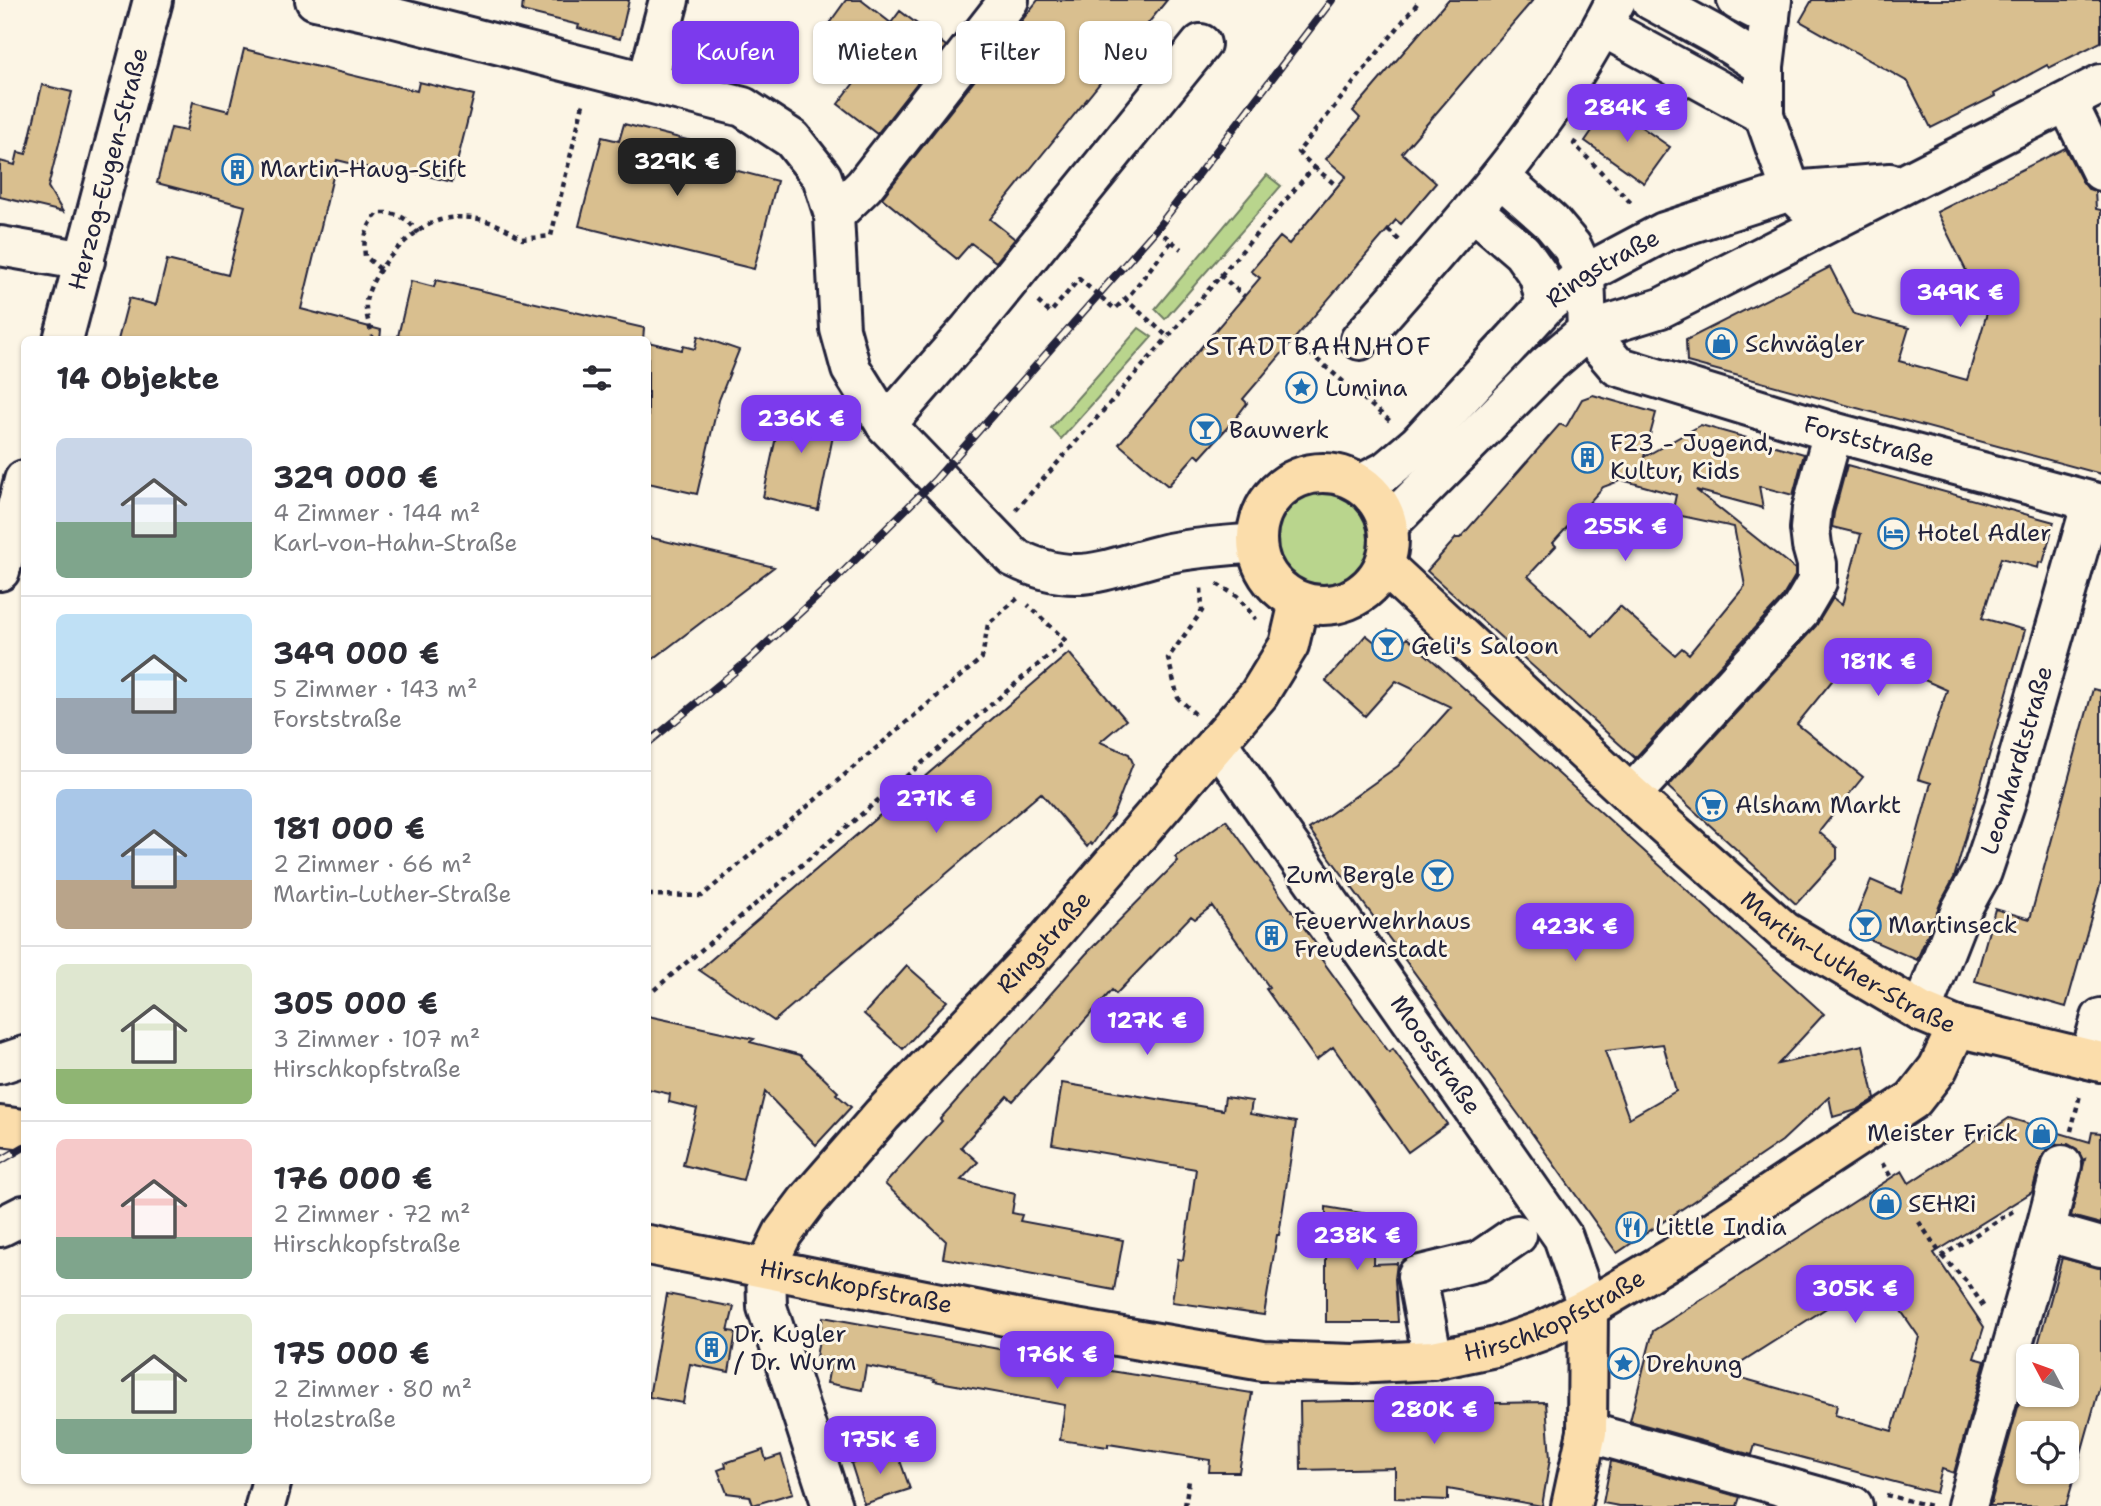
<!DOCTYPE html>
<html lang="de">
<head>
<meta charset="utf-8">
<style>
  body { margin:0; font-family:"Shantell Sans",sans-serif; background:#f7f7f7; color:#2b2b33; height:100vh; display:flex; flex-direction:column; font-size:26px; white-space:nowrap }
  * { box-sizing:border-box; margin:0 }
  p { font-size:23px; color:#7c7c81 }
  .icon { flex:none; width:38px; height:38px; fill:none; stroke:currentColor; stroke-width:2; stroke-linecap:round; stroke-linejoin:round }
  .map { position:relative; flex:1; overflow:hidden }
  .side { position:absolute; left:21px; top:336px; width:630px; height:1148px; display:flex; flex-direction:column; background:#fff; border-radius:10px; box-shadow:0 2px 5px #0004 }
  .side>* { flex:none }
  .banner { position:absolute; left:672px; top:21px; width:665px; height:63px; display:flex; gap:14px }
  .needle { width:46px; rotate:311deg }
  .controls { position:absolute; left:2016px; top:1344px; display:grid; gap:14px }
  .controls a { display:grid; place-items:center; width:63px; height:63px; border-radius:10px; background:#fff; box-shadow:0 2px 5px #0004; font-size:35px }
  .price { position:absolute; translate:-50% -60px; padding:0 16px; border-radius:14px; background:#7c3aed; color:#fff; font-size:23px; line-height:46px; filter:drop-shadow(0 2px 4px #0008) }
  .price::after { content:''; position:absolute; left:50%; top:42px; width:21px; height:16px; margin-left:-10px; background:inherit; clip-path:polygon(0 0,100% 0,50% 100%) }
  .price.active { background:#222; color:#fff }
  ul { padding:0; list-style:none }
  li { display:flex; align-items:center; gap:21px; height:175px; padding:0 35px }
  li+li { border-top:2px solid #e1e1e2 }
  li span { display:grid; place-items:center; flex:none; width:196px; height:140px; border-radius:10px; color:#555 }
  li>.icon { margin-inline-start:auto }
  span .icon { width:84px; height:84px; fill:#fffc; stroke-width:1 }
  li b { font-size:30px }
  h2 { display:flex; justify-content:space-between; align-items:center; height:84px; padding:0 35px; font-size:30px }
  .tag { padding:0 24px; border-radius:10px; background:#fff; box-shadow:0 2px 5px #0004; font-size:24px; line-height:63px }
  .tag.active { background:#7c3aed; color:#fff }
  .map>svg:first-child { display:block }
  .green { fill:#b9d58d; stroke:#6e7c64; stroke-width:2 }
  .building { fill:#d9bf8f; stroke:#22223b; stroke-width:2; fill-rule:evenodd }
  .lines { fill:none; stroke-linecap:round; stroke-linejoin:round }
  .minor-casing { stroke:#22223b; stroke-width:44 }
  .major-casing { stroke:#22223b; stroke-width:44 }
  .path { stroke:#22223b; stroke-width:4.5; stroke-dasharray:5 5; stroke-linecap:butt }
  .minor { stroke:#fcf5e5; stroke-width:38 }
  .major { stroke:#fbddab; stroke-width:38 }
  .rail-casing { stroke:#22223b; stroke-width:8 }
  .rail { stroke:#fcf5e5; stroke-width:5; stroke-dasharray:16; stroke-linecap:butt }
  .labels { text-anchor:middle; stroke-width:6; stroke-linejoin:round; paint-order:stroke }
  .poi-label { font-size:24px; fill:#22223b; stroke:#fcf5e5; text-anchor:start }
  .street-label { font-size:24px; fill:#22223b; stroke:#fcf5e5 }
  .neighbourhood-label { font-size:26px; letter-spacing:2px; fill:#22223b; stroke:#fcf5e5 }
</style>
</head>
<body>
<div class="map">
<svg width="2101" height="1506" viewBox="0 0 2101 1506">
  <rect width="100%" height="100%" fill="#fcf5e5"/>
  <filter id="ink" filterUnits="userSpaceOnUse"><feTurbulence type="fractalNoise" baseFrequency=".0143" numOctaves="2"/><feDisplacementMap in="SourceGraphic" scale="14" xChannelSelector="R" yChannelSelector="G"/><feConvolveMatrix kernelMatrix="1 2 1 2 8 2 1 2 1" color-interpolation-filters="sRGB"/></filter>
  <g filter="url(#ink)">
    <path class="green" d="M1267,175L1281,186L1165,319L1155,309Z
      M1139,328L1152,337L1061,439L1051,428Z
      M1273 539a49 49 0 1 1 98 0a49 49 0 1 1-98 0Z"/>
    <path class="building" d="M523,0H629L620,39L578,28L579,25L522,11Z
      M846,0H861L891,23L900,11L946,46L877,134L838,104L872,59L828,25Z
      M1038,0H1167L990,219L1015,239L996,262L971,243L957,259L882,198Z
      M1448,0H1533L1402,153L1436,183L1401,224L1396,220L1243,399L1247,403L1235,419L1200,458L1196,454L1168,486L1119,444L1260,278L1251,271L1280,237L1289,244L1346,176L1326,159L1360,118L1353,111Z
      M1812,0H2101V42L2049,68L2047,65L1994,94L1995,96L1931,128L1908,82L1800,21Z
      M244,49L417,91L419,82L474,95L452,182L400,169L398,175L337,160L301,309L381,330L380,340H118L129,298L156,305L167,260L228,275L245,206L157,183L171,128L186,131L193,102L229,111Z
      M42,85L72,92L48,187L63,212L0,197V161L15,165L18,152L26,154Z
      M1610,105L1670,147L1644,183L1585,141Z
      M624,124L711,146L707,163L777,181L754,269L579,226L602,137L619,141Z
      M2065,148L2082,181L2088,189L2095,191L2096,209L2101,210V474L1687,362L1686,340L1830,267L1854,314L1909,328L1899,361L1967,380L1987,313L1937,212Z
      M436,280L644,328L643,340H414L398,336L411,281L434,287Z
      M698,336L739,350L719,400L697,494L648,483V342L682,350L683,346L695,349Z
      M1593,395L1656,413L1644,457L1701,425L1804,454L1793,495L1759,486L1763,508L1696,490L1795,569V576L1782,598L1635,758L1427,571L1456,538H1460L1560,424L1566,427L1582,399ZM1622,480L1676,495L1672,514L1734,527L1745,586L1689,654L1682,648L1675,655L1620,606L1593,636L1528,576L1556,546L1553,543L1603,487Z
      M784,400L838,411L818,510L763,497Z
      M1847,465L2054,522L2043,563L2039,562L2038,568L2001,558L1982,618L2025,630L1954,878L1941,902L1917,960L1850,931L1871,880L1901,893L1931,783L1918,779L1947,690L1857,650L1797,724L1863,777L1819,832L1837,848V859L1796,904L1668,787L1816,626L1833,598L1842,605L1861,534L1832,527L1834,513Z
      M648,537L774,567L648,663Z
      M1388,630L1403,643L1407,638L1446,672L1824,1014L1778,1064L1863,1045L1875,1099L1857,1110L1833,1117L1829,1097L1782,1141L1617,1253L1524,1122L1309,829L1398,766L1451,707L1396,681L1365,716L1326,681L1366,635L1376,643ZM1663,1044L1676,1091L1629,1118L1605,1051Z
      M1069,653L1126,720L1100,742L1129,754L1133,763L1113,815L1092,845L1090,843L1087,847L1041,793L774,1021L699,970Z
      M2093,689L2101,691V882L2066,1007L1975,981L1995,909L2030,919Z
      M1226,820L1321,951L1317,953L1389,1052L1393,1049L1447,1124L1408,1152L1333,1047L1316,1060L1266,989L1269,987L1212,906L1195,919L1191,916L1116,994L1112,990L1013,1101L1007,1096L961,1147L978,1162L961,1180L1015,1194L1012,1213L1022,1215L1020,1221L1123,1240L1114,1290L943,1258L946,1241L885,1184L942,1121L940,1119L1086,954L1178,861L1175,857Z
      M907,966L947,1001L903,1049L864,1014Z
      M648,1016L754,1039L750,1042L800,1055L838,1092L836,1094L851,1107L816,1145L765,1092L743,1180L683,1165L697,1109L669,1102L670,1094L648,1089Z
      M1062,1083L1223,1110L1225,1097L1252,1101L1250,1114L1296,1122L1279,1235H1277L1264,1315L1172,1302L1178,1259L1183,1260L1196,1169L1052,1144Z
      M2009,1118L2090,1142L2092,1132L2101,1133V1224L2071,1216L2085,1159L2083,1160L2077,1149L2068,1144H2057L2047,1149L2041,1159L2032,1192L1934,1253L1984,1327L1974,1358L1985,1361L1954,1473L1942,1469L1936,1493L1755,1445L1752,1455L1630,1421L1653,1331L1902,1171L1909,1183ZM1877,1276L1919,1337L1892,1431L1835,1415L1837,1405L1724,1373Z
      M1326,1207L1374,1215L1373,1264L1397,1263L1395,1279L1398,1322H1326Z
      M2062,1258L2101,1268V1382L2074,1478L2066,1506H1990L2028,1372V1395H2067V1356H2035ZM2028,1433H2067V1472H2028Z
      M667,1294L734,1307L728,1331L736,1332L729,1372L690,1364L683,1403L649,1397Z
      M823,1317L1086,1365L1085,1367L1252,1393L1239,1472H1209L1210,1460L1108,1444V1447L1060,1440L1065,1405L934,1381L935,1379L866,1366L862,1390L827,1383L831,1360L816,1357Z
      M1347,1401H1449L1448,1404L1546,1402L1550,1459L1542,1506L1448,1489V1500L1395,1498V1468L1301,1470L1300,1402Z
      M896,1449L910,1489L864,1504L851,1463L875,1453L876,1455Z
      M763,1450L766,1460L781,1455L793,1493L753,1505L750,1496L727,1493L718,1470L726,1467L725,1463Z
      M1611,1461L1740,1497L1737,1506H1619L1603,1503Z"/>
    <g class="lines">
      <defs>
        <g id="minor">
          <path d="M315,0L387,16L743,107L792,139L822,177L834,215L840,329L851,369L886,425L1013,557C1076,589 1103,569 1165,554C1194,547 1226,546 1256,543"/>
          <path d="M1651,0L1715,35L1764,66"/>
          <path d="M1737,0L1770,17"/>
          <path d="M1772,0L1764,66V115L1791,191L1809,208"/>
          <path d="M1603,27L1764,115"/>
          <path d="M647,83L669,0"/>
          <path d="M2067,102L2101,171"/>
          <path id="s1" d="M1500,177L1551,222L1572,247L1585,274L1587,331L1617,366L1833,432L2101,504"/>
          <path d="M1473,210L1522,252L1539,276L1546,305"/>
          <path d="M834,215L864,186L1009,0"/>
          <path d="M0,246L85,261"/>
          <path id="s2" d="M63,340L153,0"/>
          <path d="M1360,340C1453,233 1553,127 1616,0"/>
          <path d="M886,425L969,330L1201,44"/>
          <path id="s3" d="M1361,484L1386,471L1418,444L1546,305L1585,274L1664,232L1791,191L1890,183"/>
          <path d="M1388,525L1546,366L1587,331L1661,308L2101,84"/>
          <path d="M0,571L24,480"/>
          <path id="s4" d="M1217,742L1563,1237L1588,1308"/>
          <path d="M1631,795L1800,611L1817,582V564L1812,546L1810,529L1812,509L1833,432"/>
          <path id="s5" d="M1921,1012L1961,910L1982,872L2006,801L2092,502"/>
          <path d="M2089,1059L2101,1018"/>
          <path d="M0,1064L24,1056"/>
          <path d="M0,1227L24,1215"/>
          <path d="M2045,1231L2062,1165"/>
          <path d="M766,1267L767,1307L832,1506"/>
          <path d="M1433,1360L1417,1276L1479,1261L1517,1235"/>
          <path d="M1587,1432L1853,1506"/>
          <path d="M265,1506L272,1480"/>
          <path d="M1967,1506L2045,1231L2101,1247"/>
        </g>
        <g id="major">
          <circle cx="1323" cy="539" r="66"/>
          <path id="s6" d="M1385,566L1631,795L1784,931L1921,1012L1957,1027L2101,1062"/>
          <path d="M0,1126L24,1129"/>
          <path id="s7" d="M648,1245L1046,1324L1263,1361L1354,1364L1433,1360L1496,1347L1541,1331L1588,1308L1674,1257L1913,1100L1938,1068L1957,1027"/>
          <path id="s8" d="M766,1267L783,1233L807,1201L882,1115L1035,954L1259,694L1289,645L1299,602"/>
          <path d="M1571,1506L1587,1432L1588,1308"/>
        </g>
      </defs>
      <use href="#minor" class="minor-casing"/>
      <use href="#major" class="major-casing"/>
      <path class="path" d="M1576,141L1574,144L1631,203
        M1314,167L1337,186
        M1388,230L1400,241
        M1164,235L1181,249
        M380,269L365,256C363,238 366,227 378,213C396,212 407,217 418,233
        M1220,275L1244,296
        M1124,298L1168,337L1314,167L1298,152L1420,0
        M1038,302L1050,313L1079,279L1115,309L1132,292L1172,241
        M373,340C370,327 363,308 367,297C375,267 411,229 440,220C468,212 500,222 522,239L551,236L583,104
        M1294,340L1390,421
        M1016,510L1168,337
        M1217,584L1237,596L1256,619
        M1195,714L1178,698L1168,658L1202,611L1201,585
        M648,895L702,896L982,658L988,624L1018,598
        M654,990L1066,641L1028,605
        M2071,1131L2080,1095
        M1882,1163L1891,1177
        M1919,1222L1942,1256L2013,1211
        M1942,1256L1968,1283L1984,1307
        M1886,1495L1931,1506
        M1185,1506L1189,1480"/>
      <use href="#minor" class="minor"/>
      <use href="#major" class="major"/>
      <defs>
        <path id="rail" d="M648,743L750,659L835,580L936,479L1159,226L1332,0
          M0,1161L24,1147"/>
      </defs>
      <use href="#rail" class="rail-casing"/>
      <use href="#rail" class="rail"/>
    </g>
  </g>
  <defs>
    <symbol id="building-ring" viewBox="-11 -11 22 22"><circle r="9.5" fill="#fcf5e5" stroke="#1f6fb2" stroke-width="1.5"/><path d="M-4-6H4V6H1V3H-1V6H-4ZM-2.5-4.3h1.7v1.8h-1.7ZM.8-4.3h1.7v1.8H.8ZM-2.5-1h1.7V.8h-1.7ZM.8-1h1.7V.8H.8Z" fill="#1f6fb2"/></symbol>
    <symbol id="shop-ring" viewBox="-11 -11 22 22"><circle r="9.5" fill="#fcf5e5" stroke="#1f6fb2" stroke-width="1.5"/><path d="M-5-2.5h2.3a2.7 3.5 0 0 1 5.4 0H5L5.5 6h-11ZM-1.5-2.5h3a1.5 2.3 0 0 0-3 0Z" fill="#1f6fb2"/></symbol>
    <symbol id="sight-ring" viewBox="-11 -11 22 22"><circle r="9.5" fill="#fcf5e5" stroke="#1f6fb2" stroke-width="1.5"/><path d="M0-6L1.8-2.2L6-1.7L2.9 1.2L3.7 5.4L0 3.3L-3.7 5.4L-2.9 1.2L-6-1.7L-1.8-2.2Z" fill="#1f6fb2"/></symbol>
    <symbol id="bar-ring" viewBox="-11 -11 22 22"><circle r="9.5" fill="#fcf5e5" stroke="#1f6fb2" stroke-width="1.5"/><path d="M-6-5H6L.8 .8V4.5H3.5V6h-7V4.5H-.8V.8Z" fill="#1f6fb2"/></symbol>
    <symbol id="hotel-ring" viewBox="-11 -11 22 22"><circle r="9.5" fill="#fcf5e5" stroke="#1f6fb2" stroke-width="1.5"/><path d="M-6-4.5h1.5V1H6V5H4.5V3h-9V5H-6ZM-4 0a1.8 1.8 0 1 1 3.6 0ZM.5 0V-2.5h3Q6-2.5 6 0Z" fill="#1f6fb2"/></symbol>
    <symbol id="supermarket-ring" viewBox="-11 -11 22 22"><circle r="9.5" fill="#fcf5e5" stroke="#1f6fb2" stroke-width="1.5"/><path d="M-6-5.5h2.5l.6 2H6L4.5 2H-2.5L-4.4-4H-6ZM-1.5 3.2a1.3 1.3 0 1 0 .1 0ZM3 3.2a1.3 1.3 0 1 0 .1 0Z" fill="#1f6fb2"/></symbol>
    <symbol id="restaurant-ring" viewBox="-11 -11 22 22"><circle r="9.5" fill="#fcf5e5" stroke="#1f6fb2" stroke-width="1.5"/><path d="M-5-6h1v4h1v-4h1v4h1v-4h1v5L-1.5 .5V6h-2V.5L-5-1ZM5-6V6H3V1.5H1.5Q1.5-4 5-6Z" fill="#1f6fb2"/></symbol>
  </defs>
  <g fill-rule="evenodd">
    <use href="#building-ring" x="220" y="152" width="35" height="35"/>
    <use href="#shop-ring" x="1704" y="326" width="35" height="35"/>
    <use href="#sight-ring" x="1284" y="370" width="35" height="35"/>
    <use href="#bar-ring" x="1188" y="412" width="35" height="35"/>
    <use href="#building-ring" x="1570" y="440" width="35" height="35"/>
    <use href="#hotel-ring" x="1876" y="516" width="35" height="35"/>
    <use href="#bar-ring" x="1370" y="628" width="35" height="35"/>
    <use href="#supermarket-ring" x="1694" y="788" width="35" height="35"/>
    <use href="#bar-ring" x="1420" y="858" width="35" height="35"/>
    <use href="#bar-ring" x="1848" y="908" width="35" height="35"/>
    <use href="#building-ring" x="1254" y="918" width="35" height="35"/>
    <use href="#shop-ring" x="2024" y="1116" width="35" height="35"/>
    <use href="#shop-ring" x="1868" y="1186" width="35" height="35"/>
    <use href="#restaurant-ring" x="1614" y="1210" width="35" height="35"/>
    <use href="#building-ring" x="694" y="1330" width="35" height="35"/>
    <use href="#sight-ring" x="1606" y="1346" width="35" height="35"/>
  </g>
  <g class="labels">
    <g class="poi-label">
      <text x="260" y="177">Martin-Haug-Stift</text>
      <text x="1745" y="352">Schwägler</text>
      <text x="1325" y="396">Lumina</text>
      <text x="1229" y="438">Bauwerk</text>
      <text x="1610" y="451">F23 - Jugend,<tspan x="1610" dy="28">Kultur, Kids</tspan></text>
      <text x="1917" y="541">Hotel Adler</text>
      <text x="1411" y="654">Geli's Saloon</text>
      <text x="1735" y="813">Alsham Markt</text>
      <text x="1415" y="883" text-anchor="end">Zum Bergle</text>
      <text x="1294" y="929">Feuerwehrhaus<tspan x="1294" dy="28">Freudenstadt</tspan></text>
      <text x="1888" y="933">Martinseck</text>
      <text x="2018" y="1141" text-anchor="end">Meister Frick</text>
      <text x="1908" y="1212">SEHRi</text>
      <text x="1655" y="1235">Little India</text>
      <text x="734" y="1342">Dr. Kugler<tspan x="734" dy="28">/ Dr. Wurm</tspan></text>
      <text x="1646" y="1372">Drehung</text>
    </g>
    <g class="street-label">
      <text dy="8" stroke="none"><textPath href="#s2" startOffset="177">Herzog-Eugen-Straße</textPath></text>
      <text dy="8" stroke="none"><textPath href="#s3" startOffset="327">Ringstraße</textPath></text>
      <text dy="8" stroke="none"><textPath href="#s1" startOffset="497">Forststraße</textPath></text>
      <text dy="8" stroke="none"><textPath href="#s5" startOffset="270">Leonhardtstraße</textPath></text>
      <text dy="8" stroke="none"><textPath href="#s8" startOffset="429">Ringstraße</textPath></text>
      <text dy="8" stroke="none"><textPath href="#s6" startOffset="612">Martin-Luther-Straße</textPath></text>
      <text dy="8" stroke="none"><textPath href="#s4" startOffset="382">Moosstraße</textPath></text>
      <text dy="8" stroke="none"><textPath href="#s7" startOffset="212">Hirschkopfstraße</textPath></text>
      <text dy="8" stroke="none"><textPath href="#s7" startOffset="926">Hirschkopfstraße</textPath></text>
    </g>
    <g class="neighbourhood-label">
      <text x="1319" y="355">STADTBAHNHOF</text>
    </g>
  </g>
</svg>
<div class="controls">
<a><svg class="needle" viewBox="-14 -14 28 28"><path d="M0-13l5 13h-10z" fill="#e53935"/><path d="M0 13l5-13h-10z" fill="#7c7c81"/></svg></a>
<a><svg class="icon" aria-label="locate" viewBox="0 0 24 24"><circle cx="12" cy="12" r="6"/><path d="M12 2v4M12 18v4M2 12h4M18 12h4"/></svg></a>
</div>
<b class="price" style="left:1627px;top:144px">284K €</b>
<b class="price active" style="left:677px;top:198px">329K €</b>
<b class="price" style="left:1960px;top:329px">349K €</b>
<b class="price" style="left:801px;top:455px">236K €</b>
<b class="price" style="left:1625px;top:563px">255K €</b>
<b class="price" style="left:1878px;top:698px">181K €</b>
<b class="price" style="left:936px;top:835px">271K €</b>
<b class="price" style="left:1575px;top:963px">423K €</b>
<b class="price" style="left:1147px;top:1057px">127K €</b>
<b class="price" style="left:1357px;top:1272px">238K €</b>
<b class="price" style="left:1855px;top:1325px">305K €</b>
<b class="price" style="left:1057px;top:1391px">176K €</b>
<b class="price" style="left:1434px;top:1446px">280K €</b>
<b class="price" style="left:880px;top:1476px">175K €</b>
<div class="banner">
<a class="tag active">Kaufen</a>
<a class="tag">Mieten</a>
<a class="tag">Filter</a>
<a class="tag">Neu</a>
</div>
<section class="side">
<h2>14 Objekte<svg class="icon" aria-label="filters" viewBox="0 0 24 24"><path d="M4 7h16M4 17h16"/><circle cx="9" cy="7" r="2"/><circle cx="15" cy="17" r="2"/></svg></h2>
<ul>
<li><span style="background:linear-gradient(#c9d6e8 60%,#7fa58c 0)"><svg class="icon" aria-label="home" viewBox="0 0 24 24"><path d="M3 11l9-7 9 7M6 9v11h12V9"/></svg></span><div><b>329 000 €</b><p>4 Zimmer · 144 m²</p><p>Karl-von-Hahn-Straße</p></div></li>
<li><span style="background:linear-gradient(#bfe0f5 60%,#9aa5b1 0)"><svg class="icon" aria-label="home" viewBox="0 0 24 24"><path d="M3 11l9-7 9 7M6 9v11h12V9"/></svg></span><div><b>349 000 €</b><p>5 Zimmer · 143 m²</p><p>Forststraße</p></div></li>
<li><span style="background:linear-gradient(#a9c7e8 65%,#b9a48a 0)"><svg class="icon" aria-label="home" viewBox="0 0 24 24"><path d="M3 11l9-7 9 7M6 9v11h12V9"/></svg></span><div><b>181 000 €</b><p>2 Zimmer · 66 m²</p><p>Martin-Luther-Straße</p></div></li>
<li><span style="background:linear-gradient(#dfe7d0 75%,#8fb573 0)"><svg class="icon" aria-label="home" viewBox="0 0 24 24"><path d="M3 11l9-7 9 7M6 9v11h12V9"/></svg></span><div><b>305 000 €</b><p>3 Zimmer · 107 m²</p><p>Hirschkopfstraße</p></div></li>
<li><span style="background:linear-gradient(#f6c9c9 70%,#7fa58c 0)"><svg class="icon" aria-label="home" viewBox="0 0 24 24"><path d="M3 11l9-7 9 7M6 9v11h12V9"/></svg></span><div><b>176 000 €</b><p>2 Zimmer · 72 m²</p><p>Hirschkopfstraße</p></div></li>
<li><span style="background:linear-gradient(#dfe7d0 75%,#7fa58c 0)"><svg class="icon" aria-label="home" viewBox="0 0 24 24"><path d="M3 11l9-7 9 7M6 9v11h12V9"/></svg></span><div><b>175 000 €</b><p>2 Zimmer · 80 m²</p><p>Holzstraße</p></div></li>
</ul>
</section>
</div>
</body>
</html>
